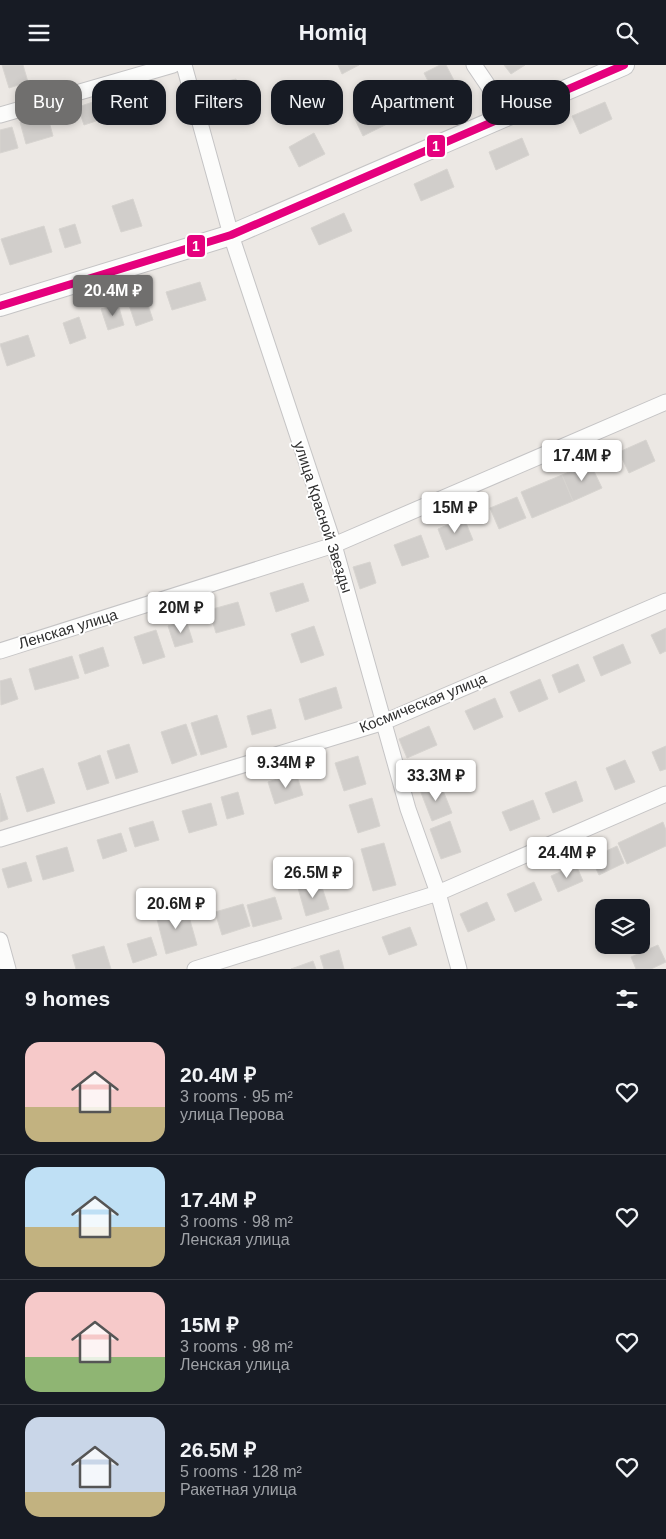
<!DOCTYPE html>
<html lang="en">
<head>
<meta charset="utf-8">
<style>
  body { margin:0; font-family:Helvetica,sans-serif; background:#242831; color:#f1f3f6; height:100vh; display:flex; flex-direction:column; font-size:19px; white-space:nowrap }
  * { box-sizing:border-box; margin:0 }
  p { font-size:16px; color:#9ea1a6 }
  .icon { flex:none; width:28px; height:28px; fill:none; stroke:currentColor; stroke-width:2; stroke-linecap:round; stroke-linejoin:round }
  .map { position:relative; height:904px; overflow:hidden }
  .drawer { display:flex; flex-direction:column; background:#171b24; flex:1 }
  .drawer>* { flex:none }
  .hud { position:absolute; left:15px; top:15px; width:636px; height:45px; display:flex; gap:10px }
  .controls { position:absolute; left:595px; top:834px; display:grid; gap:10px }
  .controls a { display:grid; place-items:center; width:55px; height:55px; border-radius:10px; background:#171b24; box-shadow:0 2px 8px #0003; font-size:25px }
  .price { position:absolute; translate:-50% -42px; padding:0 11px; border-radius:5px; background:#fff; color:#222; font-size:16px; line-height:32px; filter:drop-shadow(0 1px 2px #0008) }
  .price::after { content:''; position:absolute; left:50%; top:30px; width:15px; height:11px; margin-left:-8px; background:inherit; clip-path:polygon(0 0,100% 0,50% 100%) }
  .price.selected { background:#706f6e; color:#fff }
  ul { padding:0; list-style:none }
  li { display:flex; align-items:center; gap:15px; height:125px; padding:0 25px }
  li+li { border-top:1px solid #363941 }
  li span { display:grid; place-items:center; flex:none; width:140px; height:100px; border-radius:15px; color:#555 }
  li>.icon { margin-inline-start:auto }
  span .icon { width:60px; height:60px; fill:#fffc; stroke-width:1 }
  li b { font-size:21px }
  h2 { display:flex; justify-content:space-between; align-items:center; height:60px; padding:0 25px; font-size:21px }
  .pill { padding:0 18px; border-radius:15px; background:#171b24; box-shadow:0 2px 8px #0003; font-size:18px; line-height:45px }
  .pill.selected { background:#706f6e; color:#fff }
  header { display:flex; justify-content:space-between; align-items:center; height:65px; padding:0 25px; background:#171b24; font-size:22px; font-weight:600 }
  .map>svg:first-child { display:block }
  .building { fill:#d1cecb; stroke:#d7d4d0 }
  .lines { fill:none; stroke-linecap:round; stroke-linejoin:round }
  .minor-casing { stroke:#c5c4c5; stroke-width:17 }
  .secondary-casing { stroke:#c5c4c5; stroke-width:22 }
  .minor { stroke:#fcfcfb; stroke-width:15 }
  .secondary { stroke:#fcfcfb; stroke-width:20 }
  .bus-1-casing { stroke:#fff; stroke-width:11 }
  .bus-1 { stroke:#e5007d; stroke-width:8 }
  .labels { text-anchor:middle; stroke-width:4; stroke-linejoin:round; paint-order:stroke }
  .street-label { font-size:15px; fill:#2e2e2e; stroke:#fff }
  .line-badge { stroke:#fff; stroke-width:2 }
  .badge-label { font-size:14px; text-anchor:middle; font-weight:bold; fill:#fff }
</style>
</head>
<body>
<header><svg class="icon" aria-label="menu" viewBox="0 0 24 24"><path d="M4 6h16M4 12h16M4 18h16"/></svg>Homiq<svg class="icon" aria-label="search" viewBox="0 0 24 24"><circle cx="10" cy="10" r="6"/><path d="M15 15l6 6"/></svg></header>
<div class="map">
<svg width="666" height="904" viewBox="0 0 666 904">
  <rect width="100%" height="100%" fill="#ece8e4"/>
  <path class="building" d="M2,0H23L28,17L9,23Z
    M338,0H359L342,9Z
    M440,0H446L458,23L437,34L424,8Z
    M504,0H525L511,9Z
    M236,14L245,45L220,52L211,20Z
    M144,16L152,43L119,53L111,26Z
    M93,37L99,55L84,60L78,42Z
    M605,37L612,54L580,69L572,51Z
    M379,38L389,58L363,71L353,50Z
    M47,49L53,71L26,79L20,57Z
    M12,62L18,83L0,88V65Z
    M314,68L325,89L299,102L289,82Z
    M522,73L529,90L496,105L489,87Z
    M447,104L454,122L421,136L414,119Z
    M133,134L142,161L121,167L112,141Z
    M344,148L352,166L319,180L311,163Z
    M75,159L81,178L65,183L59,164Z
    M44,161L52,187L10,200L1,174Z
    M200,217L206,235L172,245L166,227Z
    M146,234L153,255L136,261L129,240Z
    M118,239L124,260L108,265L101,244Z
    M79,252L86,273L70,279L63,258Z
    M28,270L35,291L7,301L0,279Z
    M646,375L655,396L629,408L619,387Z
    M590,398L602,423L573,436L562,410Z
    M562,410L573,436L532,453L521,427Z
    M517,432L526,453L499,464L490,443Z
    M464,453L473,475L446,485L438,464Z
    M421,470L429,492L402,501L394,480Z
    M370,497L376,518L360,524L353,502Z
    M303,518L309,536L276,547L270,528Z
    M238,537L245,560L216,568L209,545Z
    M186,555L193,577L175,582L168,561Z
    M314,561L324,590L301,598L291,569Z
    M666,563V586L660,589L651,570Z
    M156,565L165,592L143,599L134,572Z
    M623,579L631,598L601,611L593,592Z
    M103,582L109,601L85,609L79,590Z
    M72,591L79,613L35,625L29,604Z
    M578,599L585,616L559,628L552,610Z
    M11,613L18,634L1,640L0,616Z
    M540,614L548,634L519,647L510,627Z
    M336,622L342,643L305,655L299,634Z
    M495,633L503,652L474,665L465,646Z
    M271,644L276,663L252,670L247,651Z
    M217,650L227,682L201,690L191,658Z
    M186,659L197,690L172,699L161,667Z
    M429,661L437,680L407,693L399,674Z
    M129,679L138,707L116,714L107,686Z
    M666,681V704L660,706L652,687Z
    M100,690L109,718L87,725L78,698Z
    M358,691L366,719L344,726L335,698Z
    M625,695L635,717L615,725L606,703Z
    M43,703L55,738L27,747L16,712Z
    M296,708L303,730L275,739L268,717Z
    M576,716L583,736L553,748L545,728Z
    M440,718L452,748L432,756L420,725Z
    M238,727L244,749L227,754L221,732Z
    M0,728L8,754L0,757Z
    M372,733L380,761L358,768L349,740Z
    M533,735L540,754L510,766L502,747Z
    M211,738L217,760L189,768L182,746Z
    M153,756L159,775L135,782L129,763Z
    M450,756L461,787L441,794L430,764Z
    M663,757L666,765V781L627,799L618,778Z
    M121,768L127,786L103,794L97,775Z
    M384,778L396,820L373,826L361,784Z
    M617,781L624,798L599,810L591,793Z
    M67,782L74,806L43,815L36,791Z
    M26,797L32,816L8,823L2,804Z
    M576,800L583,816L558,827L551,811Z
    M320,816L329,844L306,851L298,823Z
    M534,817L542,835L515,847L507,829Z
    M275,832L282,854L253,862L247,840Z
    M487,837L495,855L468,867L460,849Z
    M243,839L250,861L222,870L215,847Z
    M186,841L197,880L166,889L156,850Z
    M410,862L417,880L389,890L382,872Z
    M151,872L157,890L133,898L127,879Z
    M658,880L666,897L651,904H636L631,892Z
    M104,881L111,904H76L72,890Z
    M339,885L344,904H324L320,891Z
    M313,896L316,904H291Z"/>
  <g class="lines">
    <defs>
      <path id="minor" d="M184,0L231,170L334,480L408,744L438,828L459,904
        M474,0L508,50
        M0,50L173,0
        M0,586L334,480L666,337
        M0,774L384,657L666,536
        M0,875L8,904
        M195,904L438,828L666,729"/>
      <path id="secondary" d="M0,241L231,170L624,0"/>
    </defs>
    <use href="#minor" class="minor-casing"/>
    <use href="#secondary" class="secondary-casing"/>
    <use href="#minor" class="minor"/>
    <use href="#secondary" class="secondary"/>
    <defs>
      <path id="bus-1" d="M0,241L231,170L624,0"/>
    </defs>
    <use href="#bus-1" class="bus-1-casing"/>
    <use href="#bus-1" class="bus-1"/>
  </g>
  <g class="labels">
    <g class="street-label">
      <text transform="translate(323 452) rotate(72)" y="5">улица Красной Звезды</text>
      <text transform="translate(68 564) rotate(-17)" y="5">Ленская улица</text>
      <text transform="translate(423 638) rotate(-22)" y="5">Космическая улица</text>
    </g>
  </g>
  <g class="line-badge">
    <rect x="426" y="69" width="20" height="24" rx="5" fill="#e5007d"/>
    <rect x="186" y="169" width="20" height="24" rx="5" fill="#e5007d"/>
  </g>
  <g class="badge-label">
    <text x="436" y="86">1</text>
    <text x="196" y="186">1</text>
  </g>
</svg>
<div class="controls">
<a><svg class="icon" aria-label="layers" viewBox="0 0 24 24"><path d="M12 4l9 5-9 5-9-5zM3 14l9 5 9-5"/></svg></a>
</div>
<b class="price selected" style="left:113px;top:252px">20.4M ₽</b>
<b class="price" style="left:582px;top:417px">17.4M ₽</b>
<b class="price" style="left:455px;top:469px">15M ₽</b>
<b class="price" style="left:181px;top:569px">20M ₽</b>
<b class="price" style="left:286px;top:724px">9.34M ₽</b>
<b class="price" style="left:436px;top:737px">33.3M ₽</b>
<b class="price" style="left:567px;top:814px">24.4M ₽</b>
<b class="price" style="left:313px;top:834px">26.5M ₽</b>
<b class="price" style="left:176px;top:865px">20.6M ₽</b>
<div class="hud">
<a class="pill selected">Buy</a>
<a class="pill">Rent</a>
<a class="pill">Filters</a>
<a class="pill">New</a>
<a class="pill">Apartment</a>
<a class="pill">House</a>
</div>
</div>
<section class="drawer">
<h2>9 homes<svg class="icon" aria-label="filters" viewBox="0 0 24 24"><path d="M4 7h16M4 17h16"/><circle cx="9" cy="7" r="2"/><circle cx="15" cy="17" r="2"/></svg></h2>
<ul>
<li><span style="background:linear-gradient(#f6c9c9 65%,#c2b280 0)"><svg class="icon" aria-label="home" viewBox="0 0 24 24"><path d="M3 11l9-7 9 7M6 9v11h12V9"/></svg></span><div><b>20.4M ₽</b><p>3 rooms · 95 m²</p><p>улица Перова</p></div><svg class="icon" aria-label="heart" viewBox="0 0 24 24"><path d="M12 20l-8-8c-3-5 5-10 8-4 3-6 11-1 8 4z"/></svg></li>
<li><span style="background:linear-gradient(#bfe0f5 60%,#c2b280 0)"><svg class="icon" aria-label="home" viewBox="0 0 24 24"><path d="M3 11l9-7 9 7M6 9v11h12V9"/></svg></span><div><b>17.4M ₽</b><p>3 rooms · 98 m²</p><p>Ленская улица</p></div><svg class="icon" aria-label="heart" viewBox="0 0 24 24"><path d="M12 20l-8-8c-3-5 5-10 8-4 3-6 11-1 8 4z"/></svg></li>
<li><span style="background:linear-gradient(#f6c9c9 65%,#8fb573 0)"><svg class="icon" aria-label="home" viewBox="0 0 24 24"><path d="M3 11l9-7 9 7M6 9v11h12V9"/></svg></span><div><b>15M ₽</b><p>3 rooms · 98 m²</p><p>Ленская улица</p></div><svg class="icon" aria-label="heart" viewBox="0 0 24 24"><path d="M12 20l-8-8c-3-5 5-10 8-4 3-6 11-1 8 4z"/></svg></li>
<li><span style="background:linear-gradient(#c9d6e8 75%,#c2b280 0)"><svg class="icon" aria-label="home" viewBox="0 0 24 24"><path d="M3 11l9-7 9 7M6 9v11h12V9"/></svg></span><div><b>26.5M ₽</b><p>5 rooms · 128 m²</p><p>Ракетная улица</p></div><svg class="icon" aria-label="heart" viewBox="0 0 24 24"><path d="M12 20l-8-8c-3-5 5-10 8-4 3-6 11-1 8 4z"/></svg></li>
</ul>
</section>
</body>
</html>
